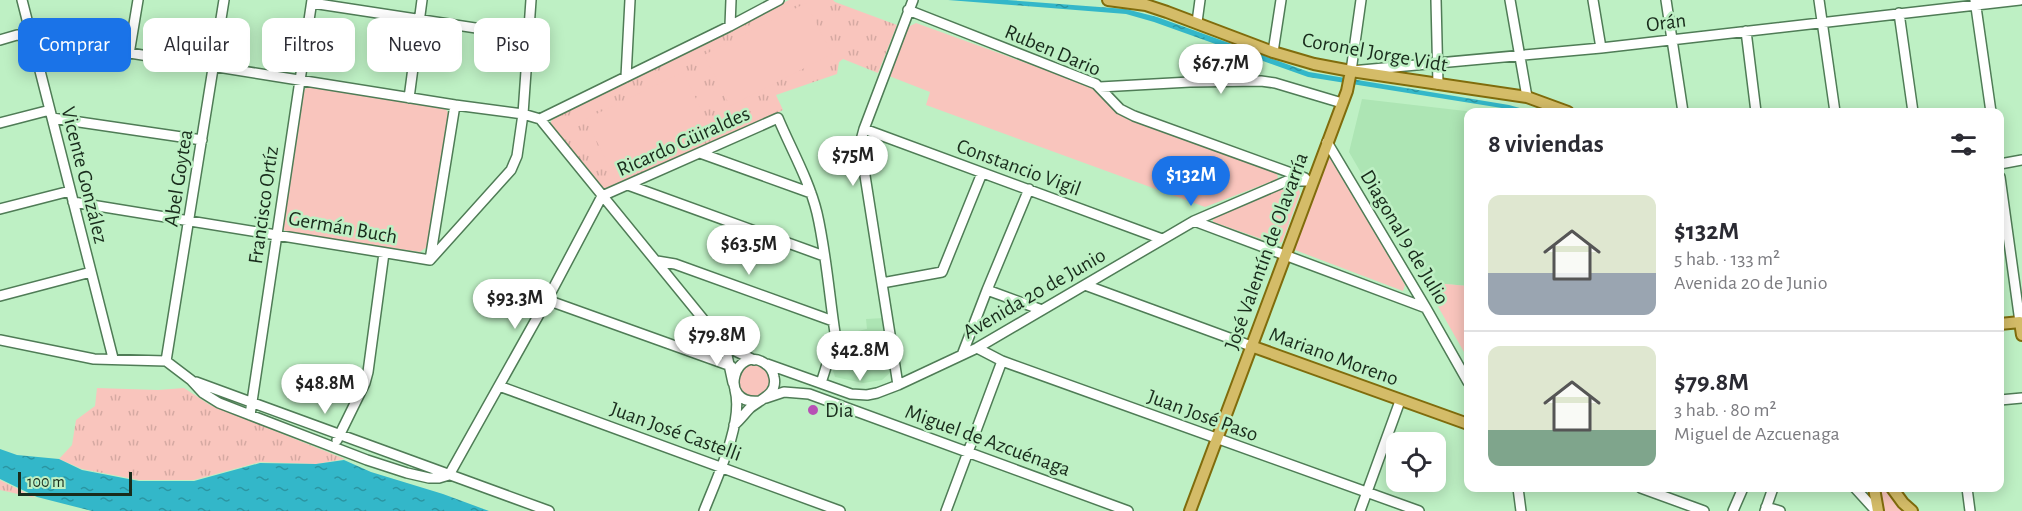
<!DOCTYPE html>
<html lang="es">
<head>
<meta charset="utf-8">
<style>
  body { margin:0; font-family:"Alegreya Sans",sans-serif; background:#f7f7f7; color:#2b2b33; height:100vh; display:flex; flex-direction:column; font-size:22px; white-space:nowrap }
  * { box-sizing:border-box; margin:0 }
  p { font-size:20px; color:#7c7c81 }
  .icon { flex:none; width:33px; height:33px; fill:none; stroke:currentColor; stroke-width:2; stroke-linecap:round; stroke-linejoin:round }
  .map { position:relative; flex:1; overflow:hidden }
  .side { position:absolute; left:1464px; top:108px; width:540px; height:384px; display:flex; flex-direction:column; background:#fff; border-radius:12px; box-shadow:0 3px 15px #0003 }
  .side>* { flex:none }
  .top-card { position:absolute; left:18px; top:18px; width:570px; height:54px; display:flex; gap:12px }
  .tools { position:absolute; left:1386px; top:432px; display:grid; gap:12px }
  .tools a { display:grid; place-items:center; width:60px; height:60px; border-radius:12px; background:#fff; box-shadow:0 3px 15px #0003; font-size:30px }
  .scale { position:absolute; left:18px; bottom:15px; width:114px; box-sizing:border-box; padding-left:6px; border:3px solid #192c1c; border-top:0; font-size:16px; line-height:21px; white-space:nowrap; color:#192c1c; -webkit-text-stroke:4px #bef0c4; paint-order:stroke }
  .price { position:absolute; translate:-50% -51px; padding:0 14px; border-radius:21px; background:#fff; color:#222; font-size:20px; line-height:39px; filter:drop-shadow(0 2px 3px #0008) }
  .price::after { content:''; position:absolute; left:50%; top:36px; width:18px; height:14px; margin-left:-9px; background:inherit; clip-path:polygon(0 0,100% 0,50% 100%) }
  .price.current { background:#1a73e8; color:#fff }
  ul { padding:0; list-style:none }
  li { display:flex; align-items:center; gap:18px; height:150px; padding:0 24px }
  li+li { border-top:2px solid #e1e1e2 }
  li span { display:grid; place-items:center; flex:none; width:168px; height:120px; border-radius:12px; color:#555 }
  li>.icon { margin-inline-start:auto }
  span .icon { width:72px; height:72px; fill:#fffc; stroke-width:1 }
  li b { font-size:26px }
  h2 { display:flex; justify-content:space-between; align-items:center; height:72px; padding:0 24px; font-size:26px }
  .tag { padding:0 21px; border-radius:12px; background:#fff; box-shadow:0 3px 15px #0003; font-size:21px; line-height:54px }
  .tag.current { background:#1a73e8; color:#fff }
  .map>svg:first-child { display:block }
  .built { fill:#ade5b4 }
  .grass { fill:url(#grass-tufts) }
  .park { fill:#f9c5bd }
  .water { fill:url(#water-ripples) }
  .lines { fill:none; stroke-linecap:round; stroke-linejoin:round }
  .minor-casing { stroke:#4f7c56; stroke-width:12 }
  .major-casing { stroke:#806c0c; stroke-width:14 }
  .minor { stroke:#fff; stroke-width:9 }
  .major { stroke:#d4bc68; stroke-width:10 }
  .poi-dot { fill:#b751b5; stroke:#bef0c4; stroke-width:2 }
  .labels { text-anchor:middle; stroke-width:5; stroke-linejoin:round; paint-order:stroke }
  .street-label { font-size:21px; fill:#192c1c; stroke:#bef0c4 }
  .poi-label { font-size:21px; fill:#192c1c; stroke:#bef0c4; text-anchor:start }
</style>
</head>
<body>
<div class="map">
<svg width="2022" height="511" viewBox="0 0 2022 511">
  <defs>
    <pattern id="grass-tufts" width="24" height="20" patternUnits="userSpaceOnUse" patternTransform="scale(1.5)"><rect width="24" height="20" fill="#f9c5bd"/><path d="M3 7l-1-3M5 7V3M7 7l1-3M15 17l-1-3M17 17v-4M19 17l1-3" fill="none" stroke="#d5a9a2"/></pattern>
    <pattern id="water-ripples" width="26" height="14" patternUnits="userSpaceOnUse" patternTransform="scale(1.5)"><rect width="26" height="14" fill="#33b7c9"/><path d="M2 4q2-2 4 0t4 0M15 11q2-2 4 0t4 0" fill="none" stroke="#2a95a2"/></pattern>
  </defs>
  <rect width="100%" height="100%" fill="#bef0c4"/>
  <path class="built" d="M1362,99L1474,112H1468V286L1424,282L1349,152Z
    M884,318L892,371L882,380L863,383L835,377L833,371L844,334L867,329L866,319Z"/>
  <path class="grass" d="M789,0H833L835,2L897,25L878,73L843,59L839,62L837,74L776,95L783,110L610,189L602,188L550,125L552,119Z
    M97,388L158,390L184,388L210,405L345,459L316,464L260,462L194,480H139L82,469L59,459L72,445L76,420L95,406Z
    M0,480L36,498L0,490Z"/>
  <path class="park" d="M806,3L832,54L730,106L704,55Z
    M916,23L1095,88L1123,117L1277,173L1278,179L1205,207L926,105L930,92L889,76L908,27Z
    M683,72L714,136L617,183L586,119Z
    M308,87L445,108L449,114L428,246L420,252L286,232L281,225L303,91Z
    M1330,159L1334,161L1405,285L1403,291L1295,250V245L1326,161Z
    M1295,184L1298,186L1300,193L1282,242L1276,244L1213,222V217Z
    M1424,282L1468,286V359Z
    M757,363L771,372L770,390C765,393 758,398 752,398C738,398 734,375 743,367C747,364 753,364 757,363Z
    M1878,488H1889L1908,511H1882Z"/>
  <path class="water" d="M948,0H1007L1126,9L1157,17L1309,72L1509,105L1534,112H1520L1508,109L1308,77L1154,22L1126,14Z
    M0,449L17,455L59,459L82,470L139,481H194L260,463L316,464L344,460L371,472L443,494L489,511H92L37,497L0,479Z"/>
  <g class="lines">
    <defs>
      <path id="minor" d="M22,0L113,358
        M1361,0L1351,71L1601,48L2020,0
        M1436,0L1438,84
        M1510,0L1527,97
        M1593,0L1601,48
        M1666,0L1683,112
        M1819,0L1835,112
        M1975,0L1991,112
        M312,3L528,36
        M908,10L1096,84L1120,109L1134,116L1305,178
        M1899,13L1913,112
        M1197,22L1200,0
        M730,26L731,0
        M1746,31L1756,112
        M0,40L17,35L455,105L523,114L540,119L730,26L779,0
        M1273,52L1281,0
        M129,54L138,0
        M626,77L630,0
        M1100,87L1190,82L1261,81L1275,83L1342,103
        M409,98L422,0
        M52,118L202,140
        M540,119L725,346L733,383
        M0,123L50,110
        M864,129L1162,239
        M1327,142L1426,308L1468,382
        M700,153L811,193
        M2000,164L2022,160
        M2000,177L2020,322L2022,321
        M628,185L824,256
        M73,202L430,260
        M0,209L70,191
        M1194,221L1426,308
        M430,260L511,170L517,156L523,114L531,0
        M430,260L455,105
        M657,261L675,264L833,321
        M882,283L942,272L982,173
        M1085,285L1251,346
        M987,290L1042,310
        M0,296L91,272
        M547,300L731,366
        M0,340L94,359L166,361L191,380L203,393L219,403L367,460L407,473L429,478H439L449,475
        M725,346L754,360
        M977,348L1002,361L1419,511
        M962,355L987,290L1029,189
        M166,361L224,0
        M767,364L851,394L867,395L877,393L898,385L977,348L1194,221L1287,181H1313
        M196,382L549,511
        M898,385L860,144L864,129L913,0
        M499,386L840,511
        M766,398L784,392L809,394L1128,511
        M2000,400L2022,398
        M250,415L312,0
        M734,425C740,420 745,413 750,408C761,399 778,394 774,377C773,372 771,368 767,365C736,340 715,406 760,401
        M337,440L365,383L368,372L384,253
        M449,475L547,300L602,196L778,118C791,149 809,180 817,213C826,252 829,293 835,333L834,342L821,383
        M1518,488L1521,511
        M1641,488L1704,511
        M1855,488L1876,511
        M1967,488L1970,511
        M1766,507L1780,511
        M704,511C716,480 744,422 735,390
        M946,511L1002,361
        M1360,511L1400,401
        M1733,511L1743,488
        M1765,511L1773,488"/>
      <path id="major" d="M1108,0L1146,5L1167,12L1273,52L1314,64L1351,71L1527,97L1568,112
        M2000,324L2020,322L2022,335
        M1251,346L1468,424
        M1874,488L1878,511
        M1892,488L1903,503L1912,511
        M1190,511L1347,91L1351,71"/>
    </defs>
    <use href="#minor" class="minor-casing"/>
    <use href="#major" class="major-casing"/>
    <use href="#minor" class="minor"/>
    <use href="#major" class="major"/>
  </g>
  <circle class="poi-dot" cx="813" cy="410" r="6"/>
  <g class="labels">
    <g class="street-label">
      <text transform="translate(1666 22) rotate(-7)" y="7">Orán</text>
      <text transform="translate(1053 50) rotate(23)" y="7">Ruben Dario</text>
      <text transform="translate(1375 52) rotate(10)" y="7">Coronel Jorge Vidt</text>
      <text transform="translate(683 141) rotate(-24)" y="7">Ricardo Güiraldes</text>
      <text transform="translate(1019 167) rotate(20)" y="7">Constancio Vigil</text>
      <text transform="translate(85 175) rotate(76)" y="7">Vicente González</text>
      <text transform="translate(178 178) rotate(-81)" y="7">Abel Goytea</text>
      <text transform="translate(263 205) rotate(-82)" y="7">Francisco Ortíz</text>
      <text transform="translate(343 227) rotate(10)" y="7">Germán Buch</text>
      <text transform="translate(1405 237) rotate(59)" y="7">Diagonal 9 de Julio</text>
      <text transform="translate(1266 251) rotate(-70)" y="7">José Valentín de Olavarría</text>
      <text transform="translate(1034 293) rotate(-30)" y="7">Avenida 20 de Junio</text>
      <text transform="translate(1334 356) rotate(20)" y="7">Mariano Moreno</text>
      <text transform="translate(1203 415) rotate(20)" y="7">Juan José Paso</text>
      <text transform="translate(676 431) rotate(20)" y="7">Juan José Castelli</text>
      <text transform="translate(988 440) rotate(20)" y="7">Miguel de Azcuénaga</text>
    </g>
    <g class="poi-label">
      <text x="825" y="417">Dia</text>
    </g>
  </g>
</svg>
<div class="tools">
<a><svg class="icon" aria-label="locate" viewBox="0 0 24 24"><circle cx="12" cy="12" r="6"/><path d="M12 2v4M12 18v4M2 12h4M18 12h4"/></svg></a>
</div>
<div class="scale">100 m</div>
<b class="price" style="left:1221px;top:95px">$67.7M</b>
<b class="price" style="left:853px;top:187px">$75M</b>
<b class="price current" style="left:1191px;top:207px">$132M</b>
<b class="price" style="left:749px;top:276px">$63.5M</b>
<b class="price" style="left:515px;top:330px">$93.3M</b>
<b class="price" style="left:717px;top:367px">$79.8M</b>
<b class="price" style="left:860px;top:382px">$42.8M</b>
<b class="price" style="left:325px;top:415px">$48.8M</b>
<div class="top-card">
<a class="tag current">Comprar</a>
<a class="tag">Alquilar</a>
<a class="tag">Filtros</a>
<a class="tag">Nuevo</a>
<a class="tag">Piso</a>
</div>
<section class="side">
<h2>8 viviendas<svg class="icon" aria-label="filters" viewBox="0 0 24 24"><path d="M4 7h16M4 17h16"/><circle cx="9" cy="7" r="2"/><circle cx="15" cy="17" r="2"/></svg></h2>
<ul>
<li><span style="background:linear-gradient(#dfe7d0 65%,#9aa5b1 0)"><svg class="icon" aria-label="home" viewBox="0 0 24 24"><path d="M3 11l9-7 9 7M6 9v11h12V9"/></svg></span><div><b>$132M</b><p>5 hab. · 133 m²</p><p>Avenida 20 de Junio</p></div></li>
<li><span style="background:linear-gradient(#dfe7d0 70%,#7fa58c 0)"><svg class="icon" aria-label="home" viewBox="0 0 24 24"><path d="M3 11l9-7 9 7M6 9v11h12V9"/></svg></span><div><b>$79.8M</b><p>3 hab. · 80 m²</p><p>Miguel de Azcuenaga</p></div></li>
</ul>
</section>
</div>
</body>
</html>
